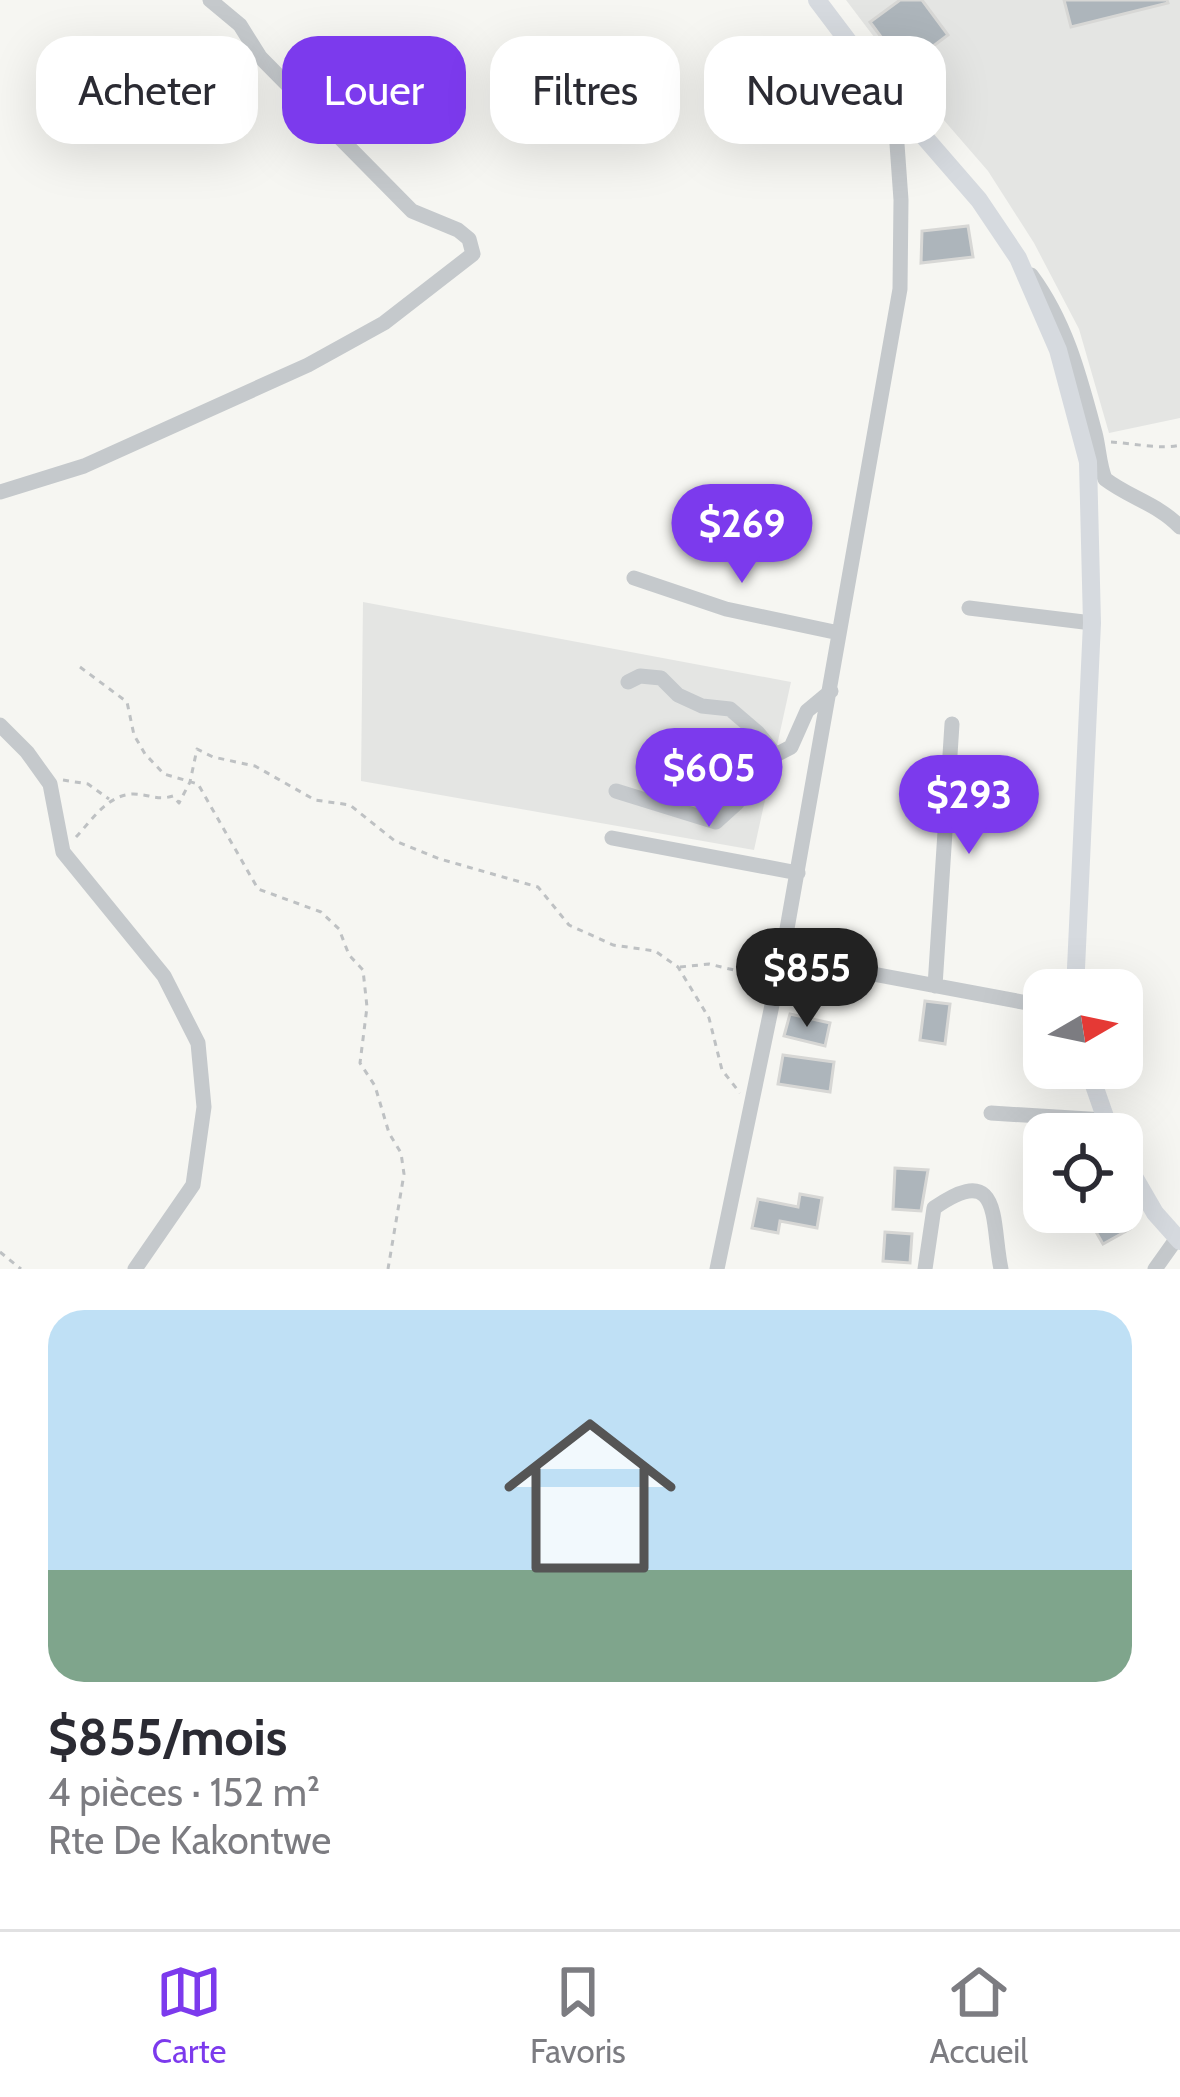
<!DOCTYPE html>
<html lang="fr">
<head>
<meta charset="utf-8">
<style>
  body { margin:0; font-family:Cabin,sans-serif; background:#f7f7f7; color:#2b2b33; height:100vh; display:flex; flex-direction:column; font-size:45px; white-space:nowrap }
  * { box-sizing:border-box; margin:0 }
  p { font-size:39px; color:#7c7c81 }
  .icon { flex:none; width:66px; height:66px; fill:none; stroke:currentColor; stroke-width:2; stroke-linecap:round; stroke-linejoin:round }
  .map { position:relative; height:1269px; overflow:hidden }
  .details { display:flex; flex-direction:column; background:#fff; flex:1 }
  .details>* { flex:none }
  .guide { position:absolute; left:36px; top:36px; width:1110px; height:108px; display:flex; gap:24px }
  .needle { width:78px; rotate:81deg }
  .tools { position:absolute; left:1023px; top:969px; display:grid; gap:24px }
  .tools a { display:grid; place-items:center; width:120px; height:120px; border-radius:24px; background:#fff; box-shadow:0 12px 48px #0002; font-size:60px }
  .price { position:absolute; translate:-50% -102px; padding:0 27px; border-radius:42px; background:#7c3aed; color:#fff; font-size:39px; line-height:78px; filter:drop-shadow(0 3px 6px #0008) }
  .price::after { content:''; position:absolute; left:50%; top:72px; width:36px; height:27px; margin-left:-18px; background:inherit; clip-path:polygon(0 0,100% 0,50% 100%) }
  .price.selected { background:#222; color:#fff }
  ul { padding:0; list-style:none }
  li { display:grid; align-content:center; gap:24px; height:636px; padding:0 48px }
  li+li { border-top:3px solid #e1e1e2 }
  li span { display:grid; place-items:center; height:372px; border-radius:36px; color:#555 }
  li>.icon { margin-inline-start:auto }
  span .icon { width:216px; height:216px; fill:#fffc; stroke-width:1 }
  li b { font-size:51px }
  .chip { padding:0 42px; border-radius:36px; background:#fff; box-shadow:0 12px 48px #0002; font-size:42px; line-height:108px }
  .chip.selected { background:#7c3aed; color:#fff }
  .dock { display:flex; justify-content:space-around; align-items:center; height:168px; border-top:3px solid #e1e1e2; background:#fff; font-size:33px; color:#7c7c81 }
  .dock a { display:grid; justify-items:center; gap:6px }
  .dock .selected { color:#7c3aed }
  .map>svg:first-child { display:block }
  .built { fill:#e4e5e3 }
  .building { fill:#adb5bb; stroke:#d7d7d5; stroke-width:3 }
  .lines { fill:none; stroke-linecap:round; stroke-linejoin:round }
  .path { stroke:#bec1c3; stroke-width:3; stroke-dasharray:6 6; stroke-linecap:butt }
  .minor { stroke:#c5c9cc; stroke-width:15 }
  .major { stroke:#d6dadf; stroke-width:18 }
</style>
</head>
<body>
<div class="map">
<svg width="1180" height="1269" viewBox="0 0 1180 1269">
  <rect width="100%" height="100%" fill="#f6f6f2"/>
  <path class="built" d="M846,0H1180V418L1109,433L1079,329L1034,243L988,171L890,58Z
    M363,602L791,682L754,850L361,781Z"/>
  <path class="building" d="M900,0H922L948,35L904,68L870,22Z
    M1064,0H1167L1168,3L1071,27Z
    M968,226L973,257L921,263L922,231Z
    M925,1001L950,1004L945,1044L920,1040Z
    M790,1014L830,1023L825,1046L784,1036Z
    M783,1055L834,1062L830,1092L778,1084Z
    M895,1168L928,1170L921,1211L893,1209Z
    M800,1194L822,1198L817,1228L780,1221L778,1233L752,1228L758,1199L798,1207Z
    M1098,1212H1121L1130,1229L1103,1244L1088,1218Z
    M885,1232L912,1234L910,1263L883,1261Z"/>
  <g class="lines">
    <path class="path" d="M1111,442C1131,443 1163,450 1180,445
      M80,667L127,702L134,735L145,754L164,774L198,784L258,889L321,912L339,929L349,955L363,970L367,1007L360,1063L375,1086L389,1133L401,1153L404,1174L388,1269
      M63,780L88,784L109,799
      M76,837C92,820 107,795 133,794C149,794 157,801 173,796L179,803L190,782L197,749L213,757L255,766L315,800L350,805L395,841L440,859L538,887L569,925L613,945L655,951L678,967L709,1018L722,1070L740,1093
      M680,967L709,964L738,971H764
      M0,1252L21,1269"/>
    <path class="minor" d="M1031,275C1066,322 1080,377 1095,433C1099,448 1099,464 1105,479C1130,498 1158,504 1180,527
      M0,492L84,466L308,365L384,323L473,254L469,239L458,230L412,211L260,57L240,25L210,0
      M634,578L726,609L839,633
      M969,608L1092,623
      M628,682L640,676L661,678L678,695L702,706L730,709L758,733L775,754
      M0,725L27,752L50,784L63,852L164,976L198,1043L204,1107L193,1185L135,1269
      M616,791L716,822L737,803L741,773L791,747L807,711L831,691
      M612,838L798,873
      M782,957L1044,1006
      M935,986L952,724
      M991,1113L1105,1120
      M717,1269L782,957L900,289L901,200L894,102
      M925,1269L934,1208C1003,1160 991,1223 1001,1269
      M1155,1269L1177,1238"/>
    <path class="major" d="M817,0L894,102L979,200L1018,258L1058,350L1088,462L1092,623L1075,990
      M1088,1068L1111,1134
      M1122,1156L1155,1213L1180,1241"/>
  </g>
</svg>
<div class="tools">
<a><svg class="needle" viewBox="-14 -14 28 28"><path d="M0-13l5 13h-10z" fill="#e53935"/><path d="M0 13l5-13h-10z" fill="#7c7c81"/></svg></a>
<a><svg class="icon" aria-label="locate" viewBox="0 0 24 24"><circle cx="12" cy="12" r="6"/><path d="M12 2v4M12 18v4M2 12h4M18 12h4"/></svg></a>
</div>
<b class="price" style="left:742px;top:586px">$269</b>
<b class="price" style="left:709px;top:830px">$605</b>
<b class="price" style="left:969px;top:857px">$293</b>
<b class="price selected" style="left:807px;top:1030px">$855</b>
<div class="guide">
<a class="chip">Acheter</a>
<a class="chip selected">Louer</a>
<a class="chip">Filtres</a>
<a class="chip">Nouveau</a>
</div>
</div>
<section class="details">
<ul>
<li><span style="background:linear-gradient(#bfe0f5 70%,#7fa58c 0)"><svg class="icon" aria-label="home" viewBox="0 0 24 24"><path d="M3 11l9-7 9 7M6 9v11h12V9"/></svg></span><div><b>$855/mois</b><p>4 pièces · 152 m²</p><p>Rte De Kakontwe</p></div></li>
</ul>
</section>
<nav class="dock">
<a class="selected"><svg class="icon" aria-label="map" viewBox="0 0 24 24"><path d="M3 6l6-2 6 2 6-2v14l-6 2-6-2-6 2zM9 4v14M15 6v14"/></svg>Carte</a>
<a><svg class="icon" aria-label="saved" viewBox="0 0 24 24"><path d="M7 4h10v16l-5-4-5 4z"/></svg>Favoris</a>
<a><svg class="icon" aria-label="home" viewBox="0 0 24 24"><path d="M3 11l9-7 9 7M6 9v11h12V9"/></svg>Accueil</a>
</nav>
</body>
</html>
